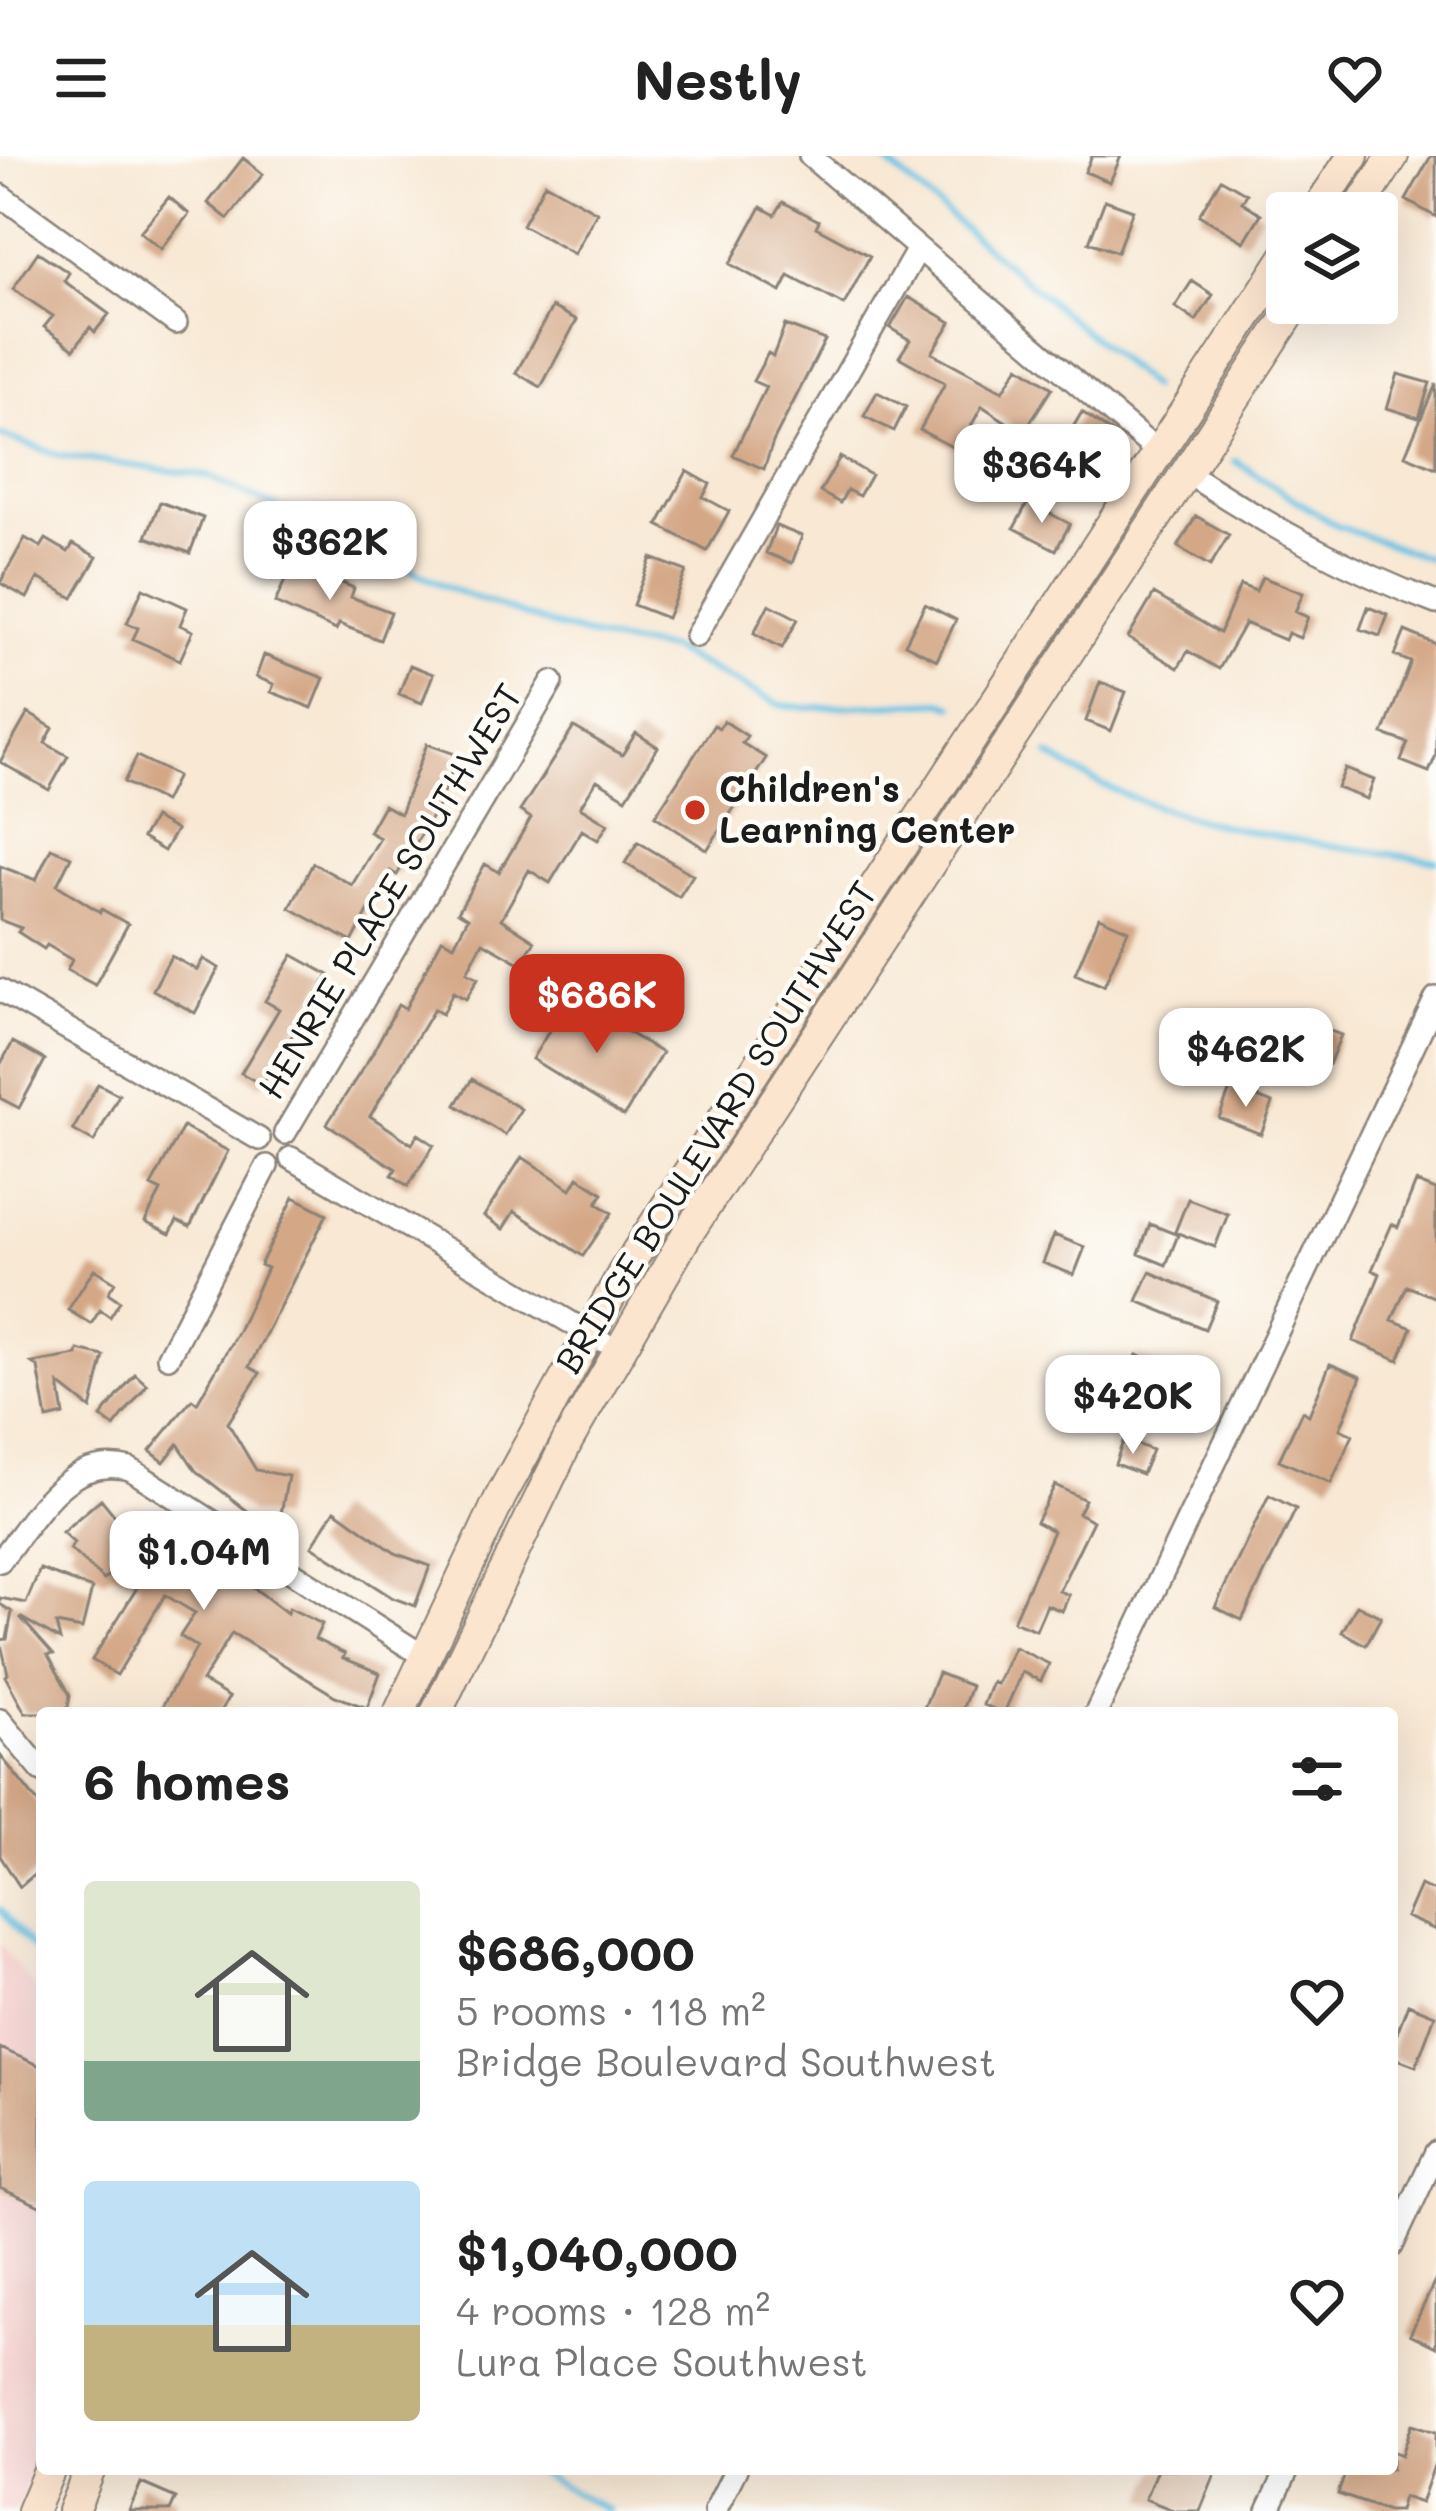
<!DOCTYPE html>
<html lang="en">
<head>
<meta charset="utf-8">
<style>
  body { margin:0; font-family:Mali,sans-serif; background:#f2f2f2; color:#222; height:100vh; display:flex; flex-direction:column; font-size:45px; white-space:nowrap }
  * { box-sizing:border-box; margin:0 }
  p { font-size:39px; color:#767676 }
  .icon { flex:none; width:66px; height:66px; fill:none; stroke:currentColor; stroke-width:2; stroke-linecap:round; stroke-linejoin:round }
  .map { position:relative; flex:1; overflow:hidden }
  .drawer { position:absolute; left:36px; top:1551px; width:1362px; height:768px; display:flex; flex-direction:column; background:#fff; border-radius:12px; box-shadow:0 12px 48px #0002 }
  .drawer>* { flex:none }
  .tools { position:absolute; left:1266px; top:36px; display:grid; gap:24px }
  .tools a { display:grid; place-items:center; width:132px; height:132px; border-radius:12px; background:#fff; box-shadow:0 12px 48px #0002; font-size:60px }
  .price { position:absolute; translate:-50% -102px; padding:0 27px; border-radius:24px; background:#fff; color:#222; font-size:39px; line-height:78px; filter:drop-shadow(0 3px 6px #0008) }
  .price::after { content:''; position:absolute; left:50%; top:72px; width:36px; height:27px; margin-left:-18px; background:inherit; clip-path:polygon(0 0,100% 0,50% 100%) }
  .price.active { background:#c8321e; color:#fff }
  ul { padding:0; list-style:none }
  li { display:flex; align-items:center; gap:36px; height:300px; padding:0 48px }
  li span { display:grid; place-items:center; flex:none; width:336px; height:240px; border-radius:12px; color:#555 }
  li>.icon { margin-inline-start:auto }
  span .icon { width:144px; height:144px; fill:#fffc; stroke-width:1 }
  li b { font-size:51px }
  h2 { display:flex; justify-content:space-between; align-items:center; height:144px; padding:0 48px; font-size:51px }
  header { display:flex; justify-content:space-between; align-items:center; height:156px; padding:0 48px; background:#fff; font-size:54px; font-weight:700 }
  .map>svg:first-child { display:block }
  .built { fill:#f7d0cf }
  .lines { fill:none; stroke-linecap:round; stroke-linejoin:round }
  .stream { stroke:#67c2e5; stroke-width:6 }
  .building { fill:#d4a787 }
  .street-casing { stroke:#8a8278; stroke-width:26 }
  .secondary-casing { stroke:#8a8278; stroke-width:34 }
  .street { stroke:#fff; stroke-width:21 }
  .secondary { stroke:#fce5cf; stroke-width:30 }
  .poi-dot { fill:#c8321e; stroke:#fdfcf7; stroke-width:4.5 }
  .labels { text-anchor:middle; stroke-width:9; stroke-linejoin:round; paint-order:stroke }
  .poi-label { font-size:36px; font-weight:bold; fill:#1c1c1c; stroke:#fdfcf7; text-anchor:start }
  .street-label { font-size:36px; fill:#1c1c1c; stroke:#fdfcf7 }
</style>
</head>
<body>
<header><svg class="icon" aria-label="menu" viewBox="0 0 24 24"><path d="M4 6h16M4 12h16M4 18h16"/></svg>Nestly<svg class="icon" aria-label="heart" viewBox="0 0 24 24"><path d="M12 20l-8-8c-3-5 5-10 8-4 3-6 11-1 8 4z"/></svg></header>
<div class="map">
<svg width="1436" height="2355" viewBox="0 0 1436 2355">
  <rect width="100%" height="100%" fill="#fdfcf7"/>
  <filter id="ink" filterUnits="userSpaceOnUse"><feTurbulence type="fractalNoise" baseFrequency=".00833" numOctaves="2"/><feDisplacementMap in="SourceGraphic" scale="24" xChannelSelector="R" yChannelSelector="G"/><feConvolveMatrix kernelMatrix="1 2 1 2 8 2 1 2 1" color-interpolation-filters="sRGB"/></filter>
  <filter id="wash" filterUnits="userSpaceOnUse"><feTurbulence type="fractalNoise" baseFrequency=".004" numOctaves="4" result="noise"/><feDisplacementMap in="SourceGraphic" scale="48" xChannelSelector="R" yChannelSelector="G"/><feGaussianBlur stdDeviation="2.7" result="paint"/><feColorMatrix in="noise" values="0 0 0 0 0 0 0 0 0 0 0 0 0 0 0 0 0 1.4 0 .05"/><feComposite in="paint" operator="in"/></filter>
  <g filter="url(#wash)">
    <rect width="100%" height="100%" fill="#f8e8d4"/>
    <path class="built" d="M0,1788L42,1841V2293L16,2355H0Z"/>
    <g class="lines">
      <path class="stream" d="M879,0L1151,231
        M0,279L61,300L208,320L454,434L551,469L609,485L670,493L778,548L806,552L942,546L953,550
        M1235,305L1337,370L1436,405
        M1049,599C1162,674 1304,684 1436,705
        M0,1753L42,1804
        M531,2313L608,2355"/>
    </g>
    <g id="blocks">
      <path class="building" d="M1092,0H1121L1110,26L1085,16Z
        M1431,0H1436V61L1406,44Z
        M243,2L263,18L228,63L208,47Z
        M1221,23L1247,38L1242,46L1261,58L1244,86L1199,59Z
        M545,27L597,56L574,98L522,69Z
        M169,41L189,58L161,93L140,76Z
        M1105,44L1133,54L1117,96L1089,86Z
        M783,46L819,65L816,71L870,100L844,149L789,120L781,136L730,108L761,51L775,59Z
        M38,96L69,117L64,125L109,158L95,176L90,171L74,193L44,171L53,160L13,133Z
        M1192,125L1213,139L1196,165L1175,151Z
        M908,141L951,166L932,197L1003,235L1019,210L1052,232L1023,277L982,250L958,294L920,274L945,227L899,201L910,184L890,172Z
        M552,151L577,164L541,231L516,217Z
        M785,169L825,184L773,286L764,313L733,299L766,231L753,225L768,197L773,200Z
        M1398,218L1430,227L1419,262L1387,252Z
        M1436,228V312L1405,299Z
        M877,236L906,251L894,275L864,260Z
        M1082,256L1115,279L1094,313L1106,321L1093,341L1062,320L1081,292L1066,283Z
        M840,301L871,319L859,340L847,334L840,347L820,336Z
        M687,315L710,328L703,341L729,355L707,395L658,369Z
        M160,346L203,362L190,397L146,381Z
        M1028,346L1070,368L1056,394L1014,372Z
        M1196,360L1229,379L1210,410L1178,391Z
        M776,370L802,380L792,407L766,397Z
        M25,382L41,391L46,383L68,396L73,388L97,401L73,442L38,422L27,442L0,427Z
        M651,402L686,415L667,462L633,449Z
        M293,406L354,432L351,441L391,456L380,484L339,468L336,474L275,447Z
        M1262,421L1303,437L1295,456L1308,461L1300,482L1288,477L1285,484L1245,467L1219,513L1188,495L1178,512L1128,482L1154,438L1220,477L1240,429L1256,435Z
        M143,432L187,452L180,469L193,475L180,504L133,483L138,472L127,467Z
        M769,448L798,463L782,492L754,477Z
        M925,448L956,464L937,504L905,488Z
        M1368,451L1388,459L1380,480L1360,473Z
        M1405,475L1436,488V599L1429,616L1401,605L1408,587L1383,578L1411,506L1395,500Z
        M264,499L324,522L312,552L271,536L274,528L256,521Z
        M410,509L433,518L422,547L399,538Z
        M1100,526L1126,536L1111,575L1086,565Z
        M28,557L53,572L45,587L68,600L49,634L0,606Z
        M724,565L747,580L742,587L766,602L707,694L655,660L714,569L719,572Z
        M574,571L622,599L636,577L658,591L626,642L597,624L580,651L608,668L598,684L582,674L550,727L529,714L501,763L535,785L520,807L483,786L467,816L478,822L466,843L453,836L442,858L434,853L370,960L412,988L418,978L434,989L408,1030L392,1019L396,1013L327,968L372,898L398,849L405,853L442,783L454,789L468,762L458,756L485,708L499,716L531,662L520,655Z
        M427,588L458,599L438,650L397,719L390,715L352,786L290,752L313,707L352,729L380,682L369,676L384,649L400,658Z
        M137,600L177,620L164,646L124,626Z
        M1345,613L1374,624L1367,643L1337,632Z
        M154,662L176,674L164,695L142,682Z
        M638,686L693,719L679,741L625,707Z
        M51,692L71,701L57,729L100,756L101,753L128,768L95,829L67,814L72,804L47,789L44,793L18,776L21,772L0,764V710L36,724Z
        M1099,761L1128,774L1104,830L1075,818Z
        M293,799L329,819L262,929L241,917L279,853L265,845Z
        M171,800L197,814L203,803L219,812L195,857L153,834Z
        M570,841L662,897L624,960L532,903Z
        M1315,869L1341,879L1329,908L1303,898L1298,912L1281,905L1292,877L1309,884Z
        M13,886L45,904L19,952L0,942V909Z
        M472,923L521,953L505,979L456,949Z
        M98,928L119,939L94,986L73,974Z
        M1231,931L1273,947L1261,978L1219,962Z
        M183,971L228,995L190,1071L177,1065L170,1078L145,1066L161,1035L151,1030Z
        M522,1001L571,1033L578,1021L603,1037L597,1047L612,1057L583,1100L514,1055L503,1073L484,1060Z
        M1416,1026L1436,1034V1142L1407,1130L1392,1164L1412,1172L1399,1204L1353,1185L1380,1118L1372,1114L1392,1068L1398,1071Z
        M294,1041L327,1058L249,1211L260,1217L228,1267L256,1314L288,1320L280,1363L250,1357L196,1315L178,1288L164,1306L150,1295L192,1243L197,1247L238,1175L267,1112L260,1109Z
        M1188,1043L1228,1058L1215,1091L1175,1076Z
        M1150,1068L1178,1079L1166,1109L1139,1098Z
        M1054,1079L1085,1091L1074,1119L1043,1107Z
        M94,1113L115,1126L108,1137L120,1145L110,1161L100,1154L91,1168L68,1154Z
        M1150,1116L1217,1145L1205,1173L1137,1145Z
        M78,1194L104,1200L91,1253L59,1228L64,1259L47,1263L38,1211L32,1207L77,1199Z
        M1137,1199L1177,1215L1167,1240L1127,1225Z
        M1330,1208L1361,1221L1340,1273L1353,1279L1331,1327L1279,1304L1302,1255L1309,1259Z
        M135,1218L147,1229L114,1271L101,1261Z
        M1061,1232L1087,1242L1077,1267L1051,1257Z
        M1124,1283L1152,1294L1142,1318L1115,1308Z
        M1055,1329L1085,1344L1078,1357L1093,1365L1059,1435L1069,1439L1062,1455L1047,1449L1036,1474L1013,1465L1053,1375L1036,1366Z
        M1269,1339L1296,1353L1242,1464L1215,1451Z
        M101,1343L138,1388L149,1360L186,1375L181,1386L205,1403L245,1425L287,1457L289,1452L322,1468L315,1483L345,1498L343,1502L380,1517L367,1552L335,1540L232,1477L202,1525L229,1541L220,1557H158L197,1491L180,1480L195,1457L165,1439L117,1519L92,1504L140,1427L112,1416L104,1424L70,1393L74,1387L62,1376Z
        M335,1354L395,1397L430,1410L415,1450L393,1442L312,1390Z
        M40,1413L92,1433L82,1473L56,1468L60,1484L20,1461L53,1498L48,1499L70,1539L67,1557H25L5,1520L8,1518L0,1484L7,1483L12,1456L0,1448V1442L26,1447Z
        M1357,1449L1381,1461L1366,1489L1342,1476Z
        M1014,1491L1049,1508L1041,1525L1022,1516L1004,1557L983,1549L992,1526L997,1528Z
        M938,1517L971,1530L961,1557H922Z
        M0,1599L42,1652V1712L20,1731L0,1700Z
        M1420,1729L1436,1736V1774L1406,1761Z
        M1408,1848L1435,1859L1416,1910L1392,1901V1890Z
        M0,1892L42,1911V2051L0,2032Z
        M1436,2123V2191L1410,2178Z
        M1412,2268L1436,2276V2304L1421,2347L1403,2341L1399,2355H1388L1338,2338L1347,2313H1392V2295L1402,2299Z
        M1157,2313H1217L1200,2355H1175L1145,2343Z
        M141,2327L176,2342L170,2355H129Z"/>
    </g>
  </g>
  <g filter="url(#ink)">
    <use href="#blocks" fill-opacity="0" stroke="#8a8278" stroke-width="3"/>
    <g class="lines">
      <defs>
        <path id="street" d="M810,0L1158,296
          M0,39L176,167
          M1186,316C1267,369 1346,413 1436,447
          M696,480L918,93
          M0,834L259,983
          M285,977L552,526
          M291,1002L602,1185
          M168,1201L267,1010
          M0,1405C35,1362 66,1297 130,1313L425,1501
          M1096,1557L1436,842
          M0,1564L42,1615
          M1392,2090L1436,1996
          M715,2355L736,2313
          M1268,2355L1288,2313"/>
        <path id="secondary" d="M1315,57L1353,0
          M1356,57L1393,0
          M399,1557L501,1340L623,1117L1287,99
          M436,1557L568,1284L686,1080L1297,147
          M32,2355L50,2313
          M73,2355L90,2313"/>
      </defs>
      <use href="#street" class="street-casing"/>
      <use href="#secondary" class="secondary-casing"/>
      <use href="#street" class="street"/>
      <use href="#secondary" class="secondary"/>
    </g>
  </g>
  <circle class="poi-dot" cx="695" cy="654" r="12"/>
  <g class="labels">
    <g class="poi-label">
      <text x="719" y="646">Children's<tspan x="719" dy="41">Learning Center</tspan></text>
    </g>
    <g class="street-label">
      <text transform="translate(390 735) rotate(-59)" y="13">HENRIE PLACE SOUTHWEST</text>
      <text transform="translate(716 971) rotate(-58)" y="13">BRIDGE BOULEVARD SOUTHWEST</text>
    </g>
  </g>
</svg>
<div class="tools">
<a><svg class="icon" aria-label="layers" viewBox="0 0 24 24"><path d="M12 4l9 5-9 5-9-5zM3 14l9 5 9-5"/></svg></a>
</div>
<b class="price" style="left:1042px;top:370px">$364K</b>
<b class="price" style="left:330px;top:447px">$362K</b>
<b class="price active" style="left:597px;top:900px">$686K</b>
<b class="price" style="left:1246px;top:954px">$462K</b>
<b class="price" style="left:1133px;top:1301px">$420K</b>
<b class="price" style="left:204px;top:1457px">$1.04M</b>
<section class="drawer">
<h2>6 homes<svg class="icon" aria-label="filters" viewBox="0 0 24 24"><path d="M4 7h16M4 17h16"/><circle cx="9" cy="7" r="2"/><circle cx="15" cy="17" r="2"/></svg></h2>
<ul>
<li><span style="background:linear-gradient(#dfe7d0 75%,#7fa58c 0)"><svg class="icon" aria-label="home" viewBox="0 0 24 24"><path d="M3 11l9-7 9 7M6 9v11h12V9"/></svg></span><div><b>$686,000</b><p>5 rooms · 118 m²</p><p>Bridge Boulevard Southwest</p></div><svg class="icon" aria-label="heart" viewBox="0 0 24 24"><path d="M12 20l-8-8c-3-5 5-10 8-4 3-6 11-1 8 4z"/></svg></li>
<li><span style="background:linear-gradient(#bfe0f5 60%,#c2b280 0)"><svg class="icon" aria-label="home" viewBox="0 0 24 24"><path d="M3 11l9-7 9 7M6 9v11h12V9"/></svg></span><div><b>$1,040,000</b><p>4 rooms · 128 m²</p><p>Lura Place Southwest</p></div><svg class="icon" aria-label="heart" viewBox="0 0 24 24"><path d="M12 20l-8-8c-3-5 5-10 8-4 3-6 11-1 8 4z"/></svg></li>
</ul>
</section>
</div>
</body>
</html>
